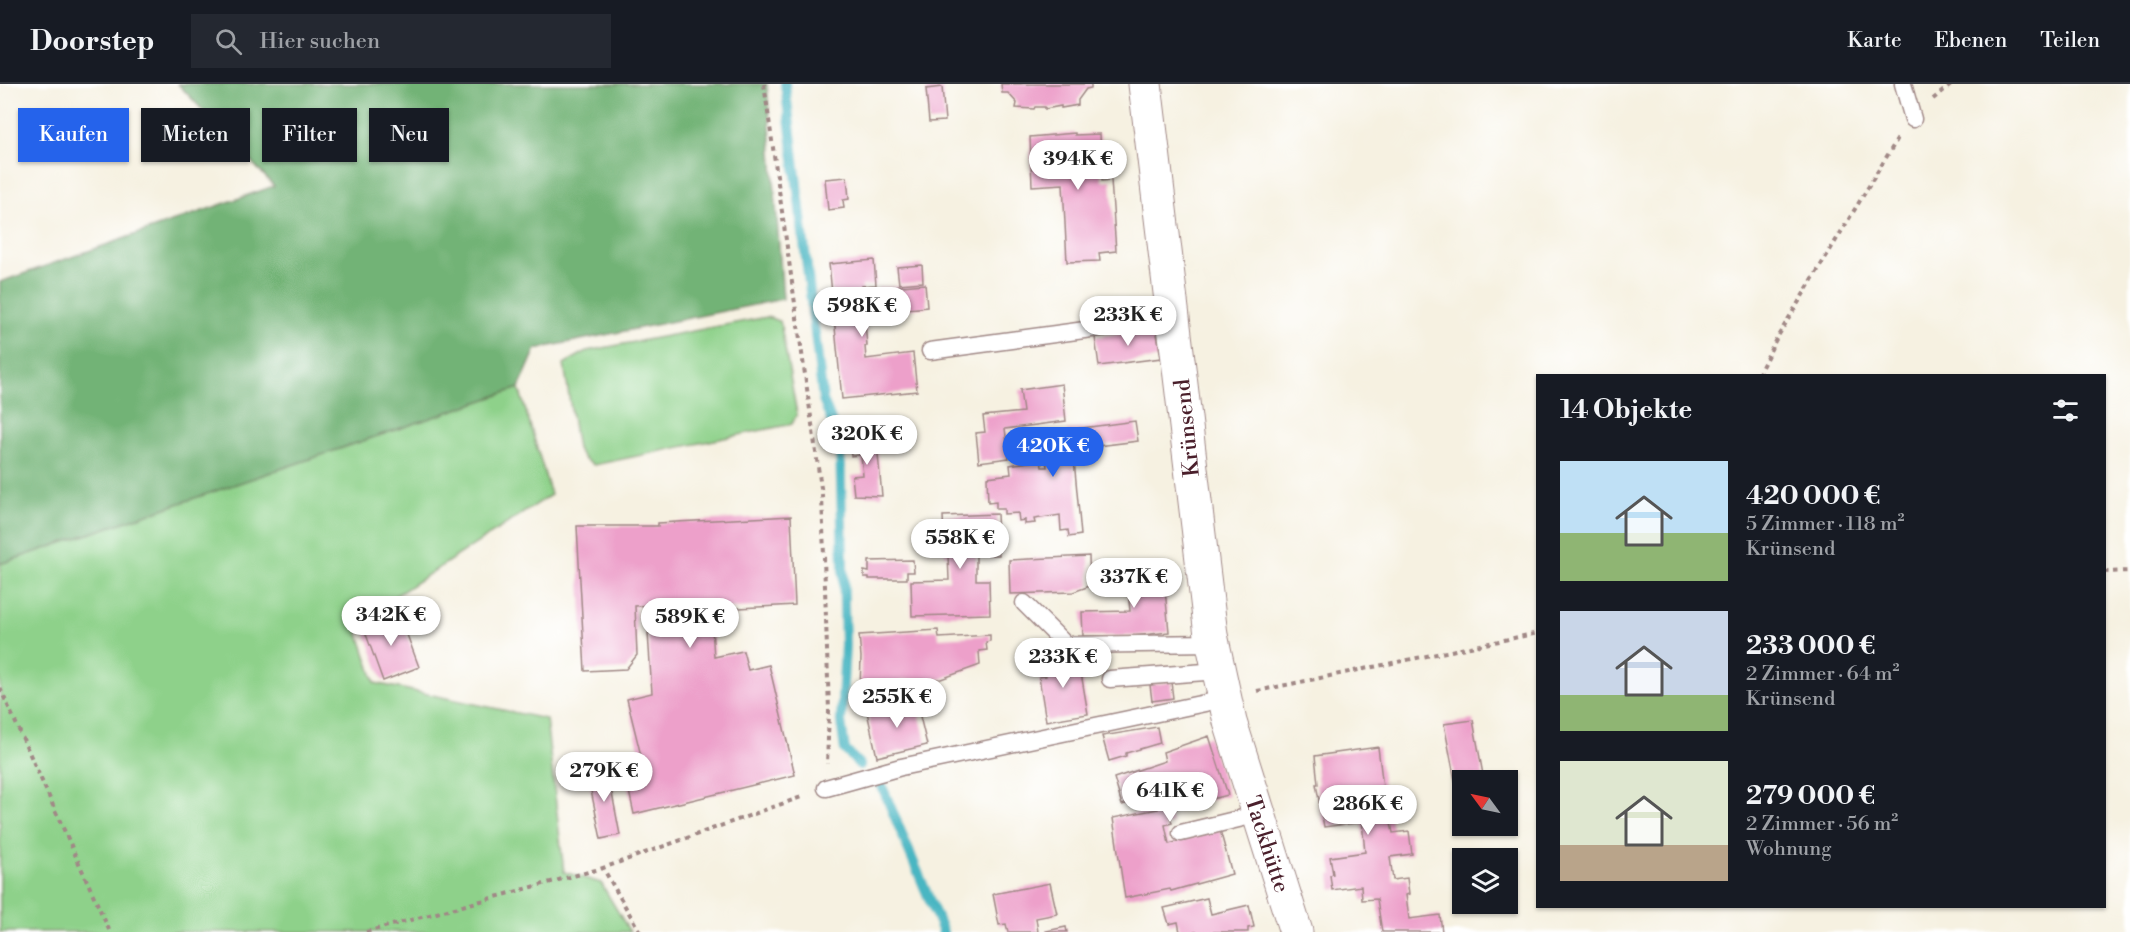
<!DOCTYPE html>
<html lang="de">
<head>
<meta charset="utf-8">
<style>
  body { margin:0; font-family:"Libre Bodoni",serif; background:#242831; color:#f1f3f6; height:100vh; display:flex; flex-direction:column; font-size:22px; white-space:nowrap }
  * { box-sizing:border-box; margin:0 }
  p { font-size:20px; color:#9ea1a6 }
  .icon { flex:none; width:33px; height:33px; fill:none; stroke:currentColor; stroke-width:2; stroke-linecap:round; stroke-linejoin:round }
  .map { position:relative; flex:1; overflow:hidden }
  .drawer { position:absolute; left:1536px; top:290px; width:570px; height:534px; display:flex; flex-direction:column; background:#171b24; border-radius:0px; box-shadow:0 2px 4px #0004 }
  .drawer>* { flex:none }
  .guide { position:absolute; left:18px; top:24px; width:570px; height:54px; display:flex; gap:12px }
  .needle { width:39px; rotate:303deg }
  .controls { position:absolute; left:1452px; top:686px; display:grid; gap:12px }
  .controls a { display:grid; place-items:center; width:66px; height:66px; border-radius:0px; background:#171b24; box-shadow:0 2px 4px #0004; font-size:30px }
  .price { position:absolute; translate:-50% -51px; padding:0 14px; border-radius:21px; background:#fff; color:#222; font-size:20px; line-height:39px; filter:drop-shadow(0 2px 3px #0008) }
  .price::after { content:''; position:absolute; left:50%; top:36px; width:18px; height:14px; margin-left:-9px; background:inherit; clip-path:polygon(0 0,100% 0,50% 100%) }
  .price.on { background:#2563eb; color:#fff }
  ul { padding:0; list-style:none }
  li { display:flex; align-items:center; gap:18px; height:150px; padding:0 24px }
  li span { display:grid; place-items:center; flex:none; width:168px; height:120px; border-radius:0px; color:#555 }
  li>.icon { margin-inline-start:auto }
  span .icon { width:72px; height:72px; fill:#fffc; stroke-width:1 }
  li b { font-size:26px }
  h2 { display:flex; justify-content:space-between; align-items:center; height:72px; padding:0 24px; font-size:26px }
  .chip { padding:0 21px; border-radius:0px; background:#171b24; box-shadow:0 2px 4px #0004; font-size:21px; line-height:54px }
  .chip.on { background:#2563eb; color:#fff }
  header { display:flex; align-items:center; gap:36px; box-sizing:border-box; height:84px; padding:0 30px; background:#171b24; border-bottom:2px solid #363941 }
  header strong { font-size:28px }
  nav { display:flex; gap:33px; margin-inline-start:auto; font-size:21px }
  .search { width:420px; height:54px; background:#242831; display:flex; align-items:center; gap:15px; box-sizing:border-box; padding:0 21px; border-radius:0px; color:#9ea1a6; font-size:22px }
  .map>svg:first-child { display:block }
  .green { fill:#8ed18a; stroke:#6c785a; stroke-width:1.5 }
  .forest { fill:#72b376; stroke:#5e6950; stroke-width:1.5 }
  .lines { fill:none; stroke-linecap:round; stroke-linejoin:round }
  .stream { stroke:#48b6c2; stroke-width:10 }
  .building { fill:#eda0ca }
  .service-casing { stroke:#a08886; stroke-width:19 }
  .minor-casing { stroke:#a08886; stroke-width:35 }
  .path { stroke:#a08886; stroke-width:4; stroke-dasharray:4.5 4.5; stroke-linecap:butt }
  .service { stroke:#fff; stroke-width:16 }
  .minor { stroke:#fff; stroke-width:33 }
  .labels { text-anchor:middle; stroke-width:4.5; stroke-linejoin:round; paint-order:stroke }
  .street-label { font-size:22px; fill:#4a1f2b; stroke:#fff }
</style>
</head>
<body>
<header>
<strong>Doorstep</strong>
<div class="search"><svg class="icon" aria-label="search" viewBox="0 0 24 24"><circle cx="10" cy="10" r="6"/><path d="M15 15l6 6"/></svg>Hier suchen</div>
<nav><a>Karte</a><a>Ebenen</a><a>Teilen</a></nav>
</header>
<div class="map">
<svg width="2130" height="848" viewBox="0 0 2130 848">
  <rect width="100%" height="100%" fill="#fff"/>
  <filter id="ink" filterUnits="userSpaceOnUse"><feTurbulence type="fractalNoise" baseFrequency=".0167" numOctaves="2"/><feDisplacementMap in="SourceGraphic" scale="12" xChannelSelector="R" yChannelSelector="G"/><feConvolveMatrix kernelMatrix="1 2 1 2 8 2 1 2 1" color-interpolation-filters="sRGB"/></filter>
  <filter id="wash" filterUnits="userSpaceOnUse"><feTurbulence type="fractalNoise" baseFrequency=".008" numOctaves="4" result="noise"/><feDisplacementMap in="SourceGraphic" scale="24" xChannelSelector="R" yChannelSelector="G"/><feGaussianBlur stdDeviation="1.35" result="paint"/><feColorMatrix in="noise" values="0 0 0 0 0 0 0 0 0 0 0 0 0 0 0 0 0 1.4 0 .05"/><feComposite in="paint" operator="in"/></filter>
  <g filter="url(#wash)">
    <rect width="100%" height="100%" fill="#f6f1e1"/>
    <path class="green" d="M767,233L780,237L797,330L792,340L594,381L585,376L577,365L564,280L587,267Z
      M519,304L551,411L355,538L375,599L546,635L564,788L601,799L630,848H0V480Z"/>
    <path class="forest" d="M178,0H767L783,215L536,265L519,304L0,480V198L274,102Z"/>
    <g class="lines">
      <path class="stream" d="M785,0L823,316L840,359L845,561L841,637L845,666L860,681
        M881,700L943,848"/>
    </g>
    <g id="blocks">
      <path class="building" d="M1001,0H1091V4L1086,5L1078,16V21L1061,24V22L1045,25V23H1035L1034,25L1016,24L1017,19L1008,9H1002Z
        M942,3L945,37L929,38L926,5Z
        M1075,49V51L1100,50L1102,97L1111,96L1116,167L1099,169L1100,177L1067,178L1063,100L1032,102L1030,53Z
        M847,93L849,115L843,116L844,124L828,126L825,95Z
        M874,176L876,201L862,202L867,262H865L866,275L913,269L917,307L842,315L834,233L824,234L821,210L832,209L829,180Z
        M922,181L923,198L899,200L897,183Z
        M925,200L927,223L900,226L901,232L881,234L878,204Z
        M1156,244L1161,274L1099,282L1095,253Z
        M1062,300L1066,337L1005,345L1009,374L979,378L976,349L985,348L983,332L1023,328L1020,306Z
        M1135,337L1138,357L1073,365L1081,451L1069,453L1068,446L1061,447L1060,431L1034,435L1035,439L1025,440V436L1019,437L1018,429L1004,430V425H996V418L988,419L987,393L1011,390L1010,381L1041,376L1042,383H1047L1044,357L1068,355L1067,346Z
        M876,350L882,412L854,411L852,392L863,391L861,371L851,372L849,354Z
        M997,430L999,471H976V496H989L990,530L912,532L911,497L949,496L948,471L945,472L943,432Z
        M791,432L795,521L703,526L705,545L712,544L714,573L743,567L748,586L769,581L795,691L634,730L626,693L645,688L627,615L652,609L648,549L658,548L656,521L635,522L637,571L626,585L585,587L577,442H658V439Z
        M1089,472L1090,502L1073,508L1010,510L1009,476Z
        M913,476L914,488H907V495H869V493H864V487L869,488V477Z
        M1163,484L1169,548L1133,552H1083L1082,528L1130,527L1126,488Z
        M399,529L419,583L383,597L363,542Z
        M938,546L939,554L990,551V557L986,558L987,566L979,567L980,581L941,595L901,596L900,603L860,604L861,573L859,551Z
        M1078,571L1088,630L1046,637L1039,593L1046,592L1044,577Z
        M1171,598L1173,614L1152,617L1150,601Z
        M916,616L927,661L877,673L867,628Z
        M1473,636L1484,696H1462V712H1458L1444,640Z
        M1157,643L1160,659L1126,669V672L1109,677L1102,652Z
        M1209,652L1228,711L1196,719L1195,710L1180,715L1182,722L1169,727L1172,739L1165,741L1169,760L1220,746L1232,790L1171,807L1170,805L1125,814L1113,734L1158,725L1155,711L1122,721L1114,694L1165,677L1163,668Z
        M1378,663L1387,735L1390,734L1393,749L1409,747L1412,770L1390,773L1393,796L1407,794L1409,810L1406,811L1409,835L1440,831L1442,848H1382L1377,815L1362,816L1361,802L1332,806L1330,791L1333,790L1330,773L1365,768L1362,738L1324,743L1316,700H1318L1315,672Z
        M607,683L620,751L601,755L587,687Z
        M1050,799L1057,830L1036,834L1038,848H1008L1006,840L999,841L993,810Z
        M1207,814L1211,830L1249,821L1254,843L1248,844V848H1180L1178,838L1169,840L1164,824Z
        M1066,843L1067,848H1046V847Z"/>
    </g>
  </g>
  <g filter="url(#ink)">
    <use href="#blocks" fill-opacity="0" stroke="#a08886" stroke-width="1.5"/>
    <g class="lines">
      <defs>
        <path id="service" d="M1903,0L1913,35
          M930,267L1173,234
          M1024,519L1066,561L1213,559
          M1110,595L1219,587
          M826,704L901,683L1224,615
          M1181,749L1259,730"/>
        <path id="minor" d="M1145,0L1211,551L1230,638L1296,848"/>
      </defs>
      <use href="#service" class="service-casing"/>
      <use href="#minor" class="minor-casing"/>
      <path class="path" d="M764,0L822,411L829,627L827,680
        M1933,15L1952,0
        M1758,291L1775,257L1898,54
        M2104,488L2130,487
        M0,604L110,848
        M1257,607L1538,549
        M366,848L603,784
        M640,848L603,784L804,712"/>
      <use href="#service" class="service"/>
      <use href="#minor" class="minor"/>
    </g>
  </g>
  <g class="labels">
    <g class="street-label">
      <text transform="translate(1186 344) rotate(-96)" y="8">Krünsend</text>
      <text transform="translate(1268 760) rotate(72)" y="8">Tackhütte</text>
    </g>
  </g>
</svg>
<div class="controls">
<a><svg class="needle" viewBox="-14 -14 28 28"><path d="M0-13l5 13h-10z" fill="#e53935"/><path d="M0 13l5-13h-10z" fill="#9ea1a6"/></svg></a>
<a><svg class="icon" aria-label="layers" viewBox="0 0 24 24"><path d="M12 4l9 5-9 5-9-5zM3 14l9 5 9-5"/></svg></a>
</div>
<b class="price" style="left:1078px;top:107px">394K €</b>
<b class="price" style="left:862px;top:254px">598K €</b>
<b class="price" style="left:1128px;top:263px">233K €</b>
<b class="price" style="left:867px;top:382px">320K €</b>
<b class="price on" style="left:1053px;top:394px">420K €</b>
<b class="price" style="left:960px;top:486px">558K €</b>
<b class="price" style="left:1134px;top:525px">337K €</b>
<b class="price" style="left:391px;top:563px">342K €</b>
<b class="price" style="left:690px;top:565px">589K €</b>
<b class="price" style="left:1063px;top:605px">233K €</b>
<b class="price" style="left:897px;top:645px">255K €</b>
<b class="price" style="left:604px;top:719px">279K €</b>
<b class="price" style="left:1170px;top:739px">641K €</b>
<b class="price" style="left:1368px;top:752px">286K €</b>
<div class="guide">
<a class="chip on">Kaufen</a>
<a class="chip">Mieten</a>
<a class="chip">Filter</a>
<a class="chip">Neu</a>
</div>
<section class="drawer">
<h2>14 Objekte<svg class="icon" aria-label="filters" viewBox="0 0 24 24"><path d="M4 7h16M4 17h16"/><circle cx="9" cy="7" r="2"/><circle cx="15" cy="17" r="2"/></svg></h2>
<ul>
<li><span style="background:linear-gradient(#bfe0f5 60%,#8fb573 0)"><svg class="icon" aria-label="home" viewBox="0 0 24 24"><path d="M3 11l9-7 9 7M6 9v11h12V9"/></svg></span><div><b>420 000 €</b><p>5 Zimmer · 118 m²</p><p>Krünsend</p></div></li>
<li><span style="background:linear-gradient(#c9d6e8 70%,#8fb573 0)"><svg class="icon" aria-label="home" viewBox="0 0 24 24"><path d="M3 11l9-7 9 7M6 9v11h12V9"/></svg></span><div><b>233 000 €</b><p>2 Zimmer · 64 m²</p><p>Krünsend</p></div></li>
<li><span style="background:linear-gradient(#dfe7d0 70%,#b9a48a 0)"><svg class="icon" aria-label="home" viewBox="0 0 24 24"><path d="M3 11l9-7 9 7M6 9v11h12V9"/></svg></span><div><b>279 000 €</b><p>2 Zimmer · 56 m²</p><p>Wohnung</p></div></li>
</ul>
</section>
</div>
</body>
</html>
